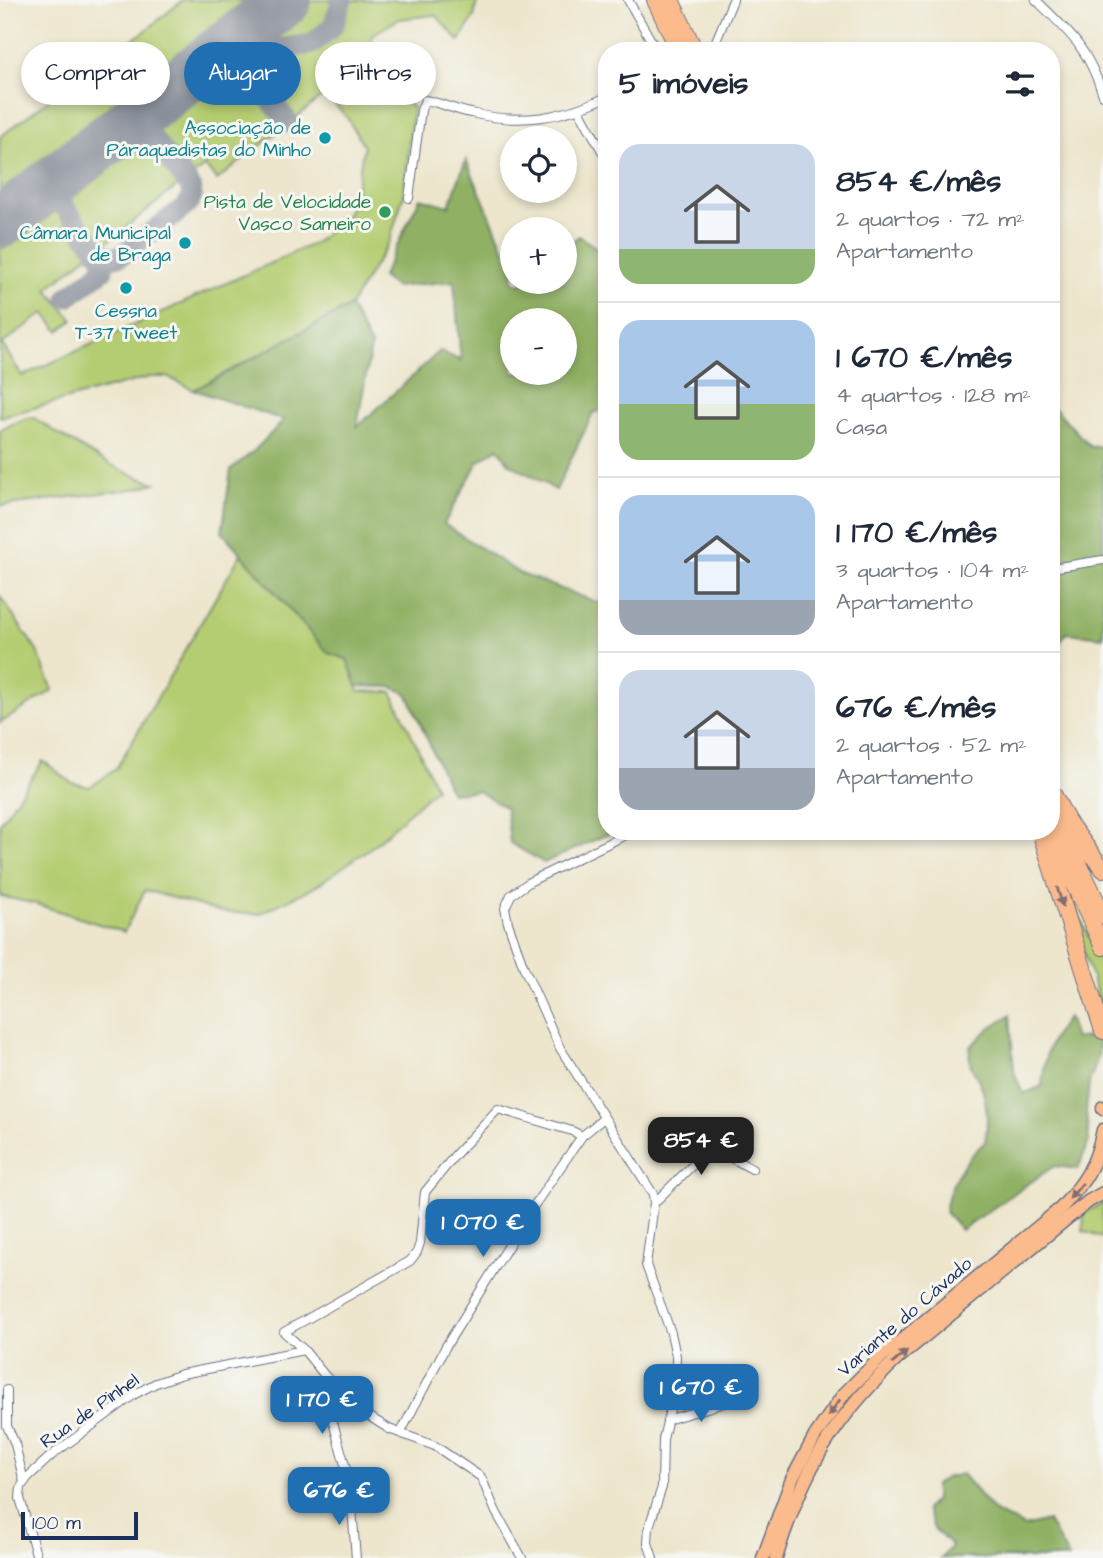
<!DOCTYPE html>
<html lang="pt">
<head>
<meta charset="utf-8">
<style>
  body { margin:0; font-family:"Architects Daughter",sans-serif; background:#f2f2f3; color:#1f2937; height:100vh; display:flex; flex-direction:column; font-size:26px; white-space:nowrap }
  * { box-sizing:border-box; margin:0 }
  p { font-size:23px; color:#747a83 }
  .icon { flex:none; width:38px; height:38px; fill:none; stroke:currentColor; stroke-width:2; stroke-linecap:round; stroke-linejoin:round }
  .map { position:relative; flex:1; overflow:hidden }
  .drawer { position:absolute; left:598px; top:42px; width:462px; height:798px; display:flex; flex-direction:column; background:#fff; border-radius:28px; box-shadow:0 4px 10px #0003 }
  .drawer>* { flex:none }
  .guide { position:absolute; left:21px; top:42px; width:472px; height:63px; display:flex; gap:14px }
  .fabs { position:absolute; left:500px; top:126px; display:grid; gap:14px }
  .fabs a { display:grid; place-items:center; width:77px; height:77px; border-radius:50%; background:#fff; box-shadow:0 4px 10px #0003; font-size:35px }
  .scale { position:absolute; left:21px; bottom:18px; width:117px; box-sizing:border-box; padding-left:7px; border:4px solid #1b2f5e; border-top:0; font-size:19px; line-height:24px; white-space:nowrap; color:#1b2f5e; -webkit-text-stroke:5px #f6f6f2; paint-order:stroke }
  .price { position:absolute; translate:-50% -60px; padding:0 16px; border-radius:14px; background:#1f6fb2; color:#fff; font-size:23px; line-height:46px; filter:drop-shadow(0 2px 4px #0008) }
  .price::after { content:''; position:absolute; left:50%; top:42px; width:21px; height:16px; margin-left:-10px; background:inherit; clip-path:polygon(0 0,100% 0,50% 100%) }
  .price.current { background:#222; color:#fff }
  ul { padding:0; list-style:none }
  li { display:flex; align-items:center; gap:21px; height:175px; padding:0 21px }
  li+li { border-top:2px solid #e0e1e3 }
  li span { display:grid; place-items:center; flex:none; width:196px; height:140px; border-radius:21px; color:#555 }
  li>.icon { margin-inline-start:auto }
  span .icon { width:84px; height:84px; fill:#fffc; stroke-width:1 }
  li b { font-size:30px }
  h2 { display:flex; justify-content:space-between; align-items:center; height:84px; padding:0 21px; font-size:30px }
  .chip { padding:0 24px; border-radius:32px; background:#fff; box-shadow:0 4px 10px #0003; font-size:24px; line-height:63px }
  .chip.current { background:#1f6fb2; color:#fff }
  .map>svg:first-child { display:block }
  .green { fill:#b5cd72; stroke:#687e68; stroke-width:2 }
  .forest { fill:#90b064; stroke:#567061; stroke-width:2; fill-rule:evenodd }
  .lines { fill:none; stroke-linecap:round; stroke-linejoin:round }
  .taxiway { stroke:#848a96; stroke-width:21 }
  .runway { stroke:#848a96; stroke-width:52 }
  .street-casing { stroke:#646f85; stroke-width:10 }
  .primary-casing { stroke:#646f85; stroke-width:15 }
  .highway-casing { stroke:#646f85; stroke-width:18 }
  .street { stroke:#fff; stroke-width:8 }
  .primary { stroke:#fbbb8d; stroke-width:12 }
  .highway { stroke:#fbbb8d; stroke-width:16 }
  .oneway { fill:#806e73 }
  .culture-dot { fill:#0f9aa8; stroke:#f6f6f2; stroke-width:2.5 }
  .leisure-dot { fill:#2e9e5b; stroke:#f6f6f2; stroke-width:2.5 }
  .labels { text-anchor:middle; stroke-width:6; stroke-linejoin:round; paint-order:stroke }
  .culture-label { font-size:19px; fill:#0d838f; stroke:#f6f6f2; text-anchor:end }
  .leisure-label { font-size:19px; fill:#27864d; stroke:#f6f6f2; text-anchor:end }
  .street-label { font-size:19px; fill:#1b2f5e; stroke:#f6f6f2 }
</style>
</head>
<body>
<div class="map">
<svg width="1103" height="1558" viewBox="0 0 1103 1558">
  <rect width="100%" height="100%" fill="#f6f6f2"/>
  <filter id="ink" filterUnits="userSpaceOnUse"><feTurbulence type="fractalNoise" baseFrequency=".0143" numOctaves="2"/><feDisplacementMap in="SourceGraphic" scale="14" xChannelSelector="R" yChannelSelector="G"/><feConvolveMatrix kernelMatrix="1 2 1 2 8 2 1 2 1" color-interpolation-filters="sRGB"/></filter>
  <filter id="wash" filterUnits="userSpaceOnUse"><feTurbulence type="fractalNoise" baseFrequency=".00686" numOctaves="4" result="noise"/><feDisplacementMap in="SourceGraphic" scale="28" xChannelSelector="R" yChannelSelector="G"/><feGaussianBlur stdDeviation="1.57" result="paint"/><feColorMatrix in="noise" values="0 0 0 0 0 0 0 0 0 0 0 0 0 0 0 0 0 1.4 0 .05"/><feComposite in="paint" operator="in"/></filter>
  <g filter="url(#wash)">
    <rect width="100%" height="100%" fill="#ede6cd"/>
    <path class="green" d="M183,0H264L0,207V137L107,55L144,32Z
      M308,0H338L329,24L310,40L275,44L251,61H246L243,56L244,50Z
      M348,0L477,1L474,17L459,41L436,15L399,19L372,35L370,85L400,94L413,108L404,194L390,240L350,306L194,390L168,377H150L0,417V240L47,203L52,202L56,205L92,252L47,289L73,320L59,331L44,313L2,344L22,376L315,243L347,215L354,199L364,146L346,116L325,94L292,121L256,73L257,70L278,54L315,49L337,29Z
      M224,65L237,67L285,126L217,180L205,166L194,175L188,174L151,125L152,122Z
      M140,133L180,184L107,242L100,243L64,198L63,190L135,134Z
      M26,418H34C73,443 110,469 155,483L140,488L0,506V430Z
      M241,554L328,653L347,659L359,691L392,692L436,788L373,846L313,888L259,914L222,912L145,890L124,932L36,904L0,896V823L43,761L72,783L90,787L116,769Z
      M0,596L37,651L53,690L0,723Z
      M1052,857L1103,967V1012Z
      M1103,1203V1238L1083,1231L1084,1213Z"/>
    <path class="forest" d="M466,160L513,269V282L519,284L522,282H565V247L579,236L607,255V408L593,413L556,490L509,463L498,448L478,462L444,524L519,573L607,606V831H615L544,863L510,843L506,808L478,791L451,793L407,693L392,687L357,686L347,659L328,653L222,532L231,469L254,451L284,420L194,390L350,306L371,346L357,427L440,351L461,361L454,281L395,287L382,277L420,198L449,206ZM565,320V373H513V320Z
      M1052,405L1090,447L1103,446V637L1066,633L1052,654Z
      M1010,1015L1014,1072L1023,1094L1042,1086C1045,1053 1047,1044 1068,1017L1075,1039L1100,1035L1098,1058L1089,1083L1086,1112L1089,1141L1078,1169L1054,1166L961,1230L945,1212C949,1183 963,1161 985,1142C988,1122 988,1107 982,1088C975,1067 968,1074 970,1047L991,1027Z
      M962,1474L993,1511L1024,1527L1048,1521L1069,1558H941L952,1546L934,1529L926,1509L935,1500V1485L945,1478Z"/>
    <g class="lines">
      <path class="taxiway" d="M217,54L227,51L235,55L289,123
        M247,71L277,49L312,44L333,26L342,0
        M39,192L47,190L54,193L104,259L103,270L68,297
        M102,253L111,258L122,255L187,205L192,196L190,186L143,126L137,122L128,123"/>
      <path class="runway" d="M0,223L286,0"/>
    </g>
  </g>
  <g filter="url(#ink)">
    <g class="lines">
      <defs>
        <path id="street" d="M628,0L657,51
          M1036,0C1070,33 1088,48 1103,95
          M716,41L733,0
          M579,110L607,160
          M409,198L421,110L425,100C441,103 455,110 471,113C522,125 561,118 607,97
          M1052,568L1103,560
          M634,831L531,881L511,895L505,908L508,923L524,968L560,1048L653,1194L654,1203L646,1265L671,1333L676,1356V1384L663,1439L662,1487L649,1527L648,1543L653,1558
          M654,1203L705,1153L711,1150L732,1158L752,1169
          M326,1377L331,1415L350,1483L356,1558
          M7,1390V1426L15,1444L24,1482
          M667,1420L727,1402
          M401,1432L446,1346L529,1213L582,1136L604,1118
          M37,1558L20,1498L21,1487L28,1477L52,1455L135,1394L156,1383L182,1374L304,1350
          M522,1558L496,1512L481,1477L435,1446L389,1429L367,1415L326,1377L304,1350L284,1332L410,1261L417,1252L420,1243L425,1192L456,1154L498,1109L572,1131L582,1136"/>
        <path id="primary" d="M1103,1107V1109
          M763,1558L792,1479L815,1436L843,1395L881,1357L1061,1208C1085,1182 1096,1165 1103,1130
          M776,1558C802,1473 832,1420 897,1359L1070,1216L1089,1201L1103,1193"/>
        <path id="highway" d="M655,0L679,51
          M671,0L695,51
          M1052,792L1068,822L1103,869
          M1052,806L1103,915
          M1040,831L1103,1031
          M1049,831L1103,947"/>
      </defs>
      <use href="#street" class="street-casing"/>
      <use href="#primary" class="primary-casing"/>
      <use href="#highway" class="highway-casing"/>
      <use href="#street" class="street"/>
      <use href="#primary" class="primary"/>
      <use href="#highway" class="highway"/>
    </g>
    <defs><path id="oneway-solid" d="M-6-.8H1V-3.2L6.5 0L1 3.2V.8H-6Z" transform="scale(1.75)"/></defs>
    <g class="oneway">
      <use href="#oneway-solid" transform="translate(1060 897) rotate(73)"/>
      <use href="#oneway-solid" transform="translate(1076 1191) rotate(130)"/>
      <use href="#oneway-solid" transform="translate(900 1357) rotate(-41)"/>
      <use href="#oneway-solid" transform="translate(834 1408) rotate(125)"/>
    </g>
  </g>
  <g class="culture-dot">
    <circle cx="325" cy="138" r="7"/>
    <circle cx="185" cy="243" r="7"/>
    <circle cx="126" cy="288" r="7"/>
  </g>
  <circle class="leisure-dot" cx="385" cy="212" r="7"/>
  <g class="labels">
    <g class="culture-label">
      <text x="311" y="134">Associação de<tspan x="311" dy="22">Páraquedistas do Minho</tspan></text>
      <text x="171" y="239">Câmara Municipal<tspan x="171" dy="22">de Braga</tspan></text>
      <text x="126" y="317" text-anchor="middle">Cessna<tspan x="126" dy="22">T-37 Tweet</tspan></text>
    </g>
    <g class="leisure-label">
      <text x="371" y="208">Pista de Velocidade<tspan x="371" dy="22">Vasco Sameiro</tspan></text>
    </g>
    <g class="street-label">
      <text transform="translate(904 1316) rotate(-41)" y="7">Variante do Cávado</text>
      <text transform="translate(89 1410) rotate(-35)" y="7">Rua de Pinhel</text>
    </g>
  </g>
</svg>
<div class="fabs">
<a><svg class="icon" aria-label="locate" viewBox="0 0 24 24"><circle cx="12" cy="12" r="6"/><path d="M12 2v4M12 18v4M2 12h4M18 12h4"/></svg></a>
<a>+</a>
<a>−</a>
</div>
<div class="scale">100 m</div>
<b class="price current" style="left:701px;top:1177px">854 €</b>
<b class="price" style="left:483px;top:1259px">1 070 €</b>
<b class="price" style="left:701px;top:1424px">1 670 €</b>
<b class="price" style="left:322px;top:1436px">1 170 €</b>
<b class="price" style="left:339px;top:1527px">676 €</b>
<div class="guide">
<a class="chip">Comprar</a>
<a class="chip current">Alugar</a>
<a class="chip">Filtros</a>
</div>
<section class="drawer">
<h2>5 imóveis<svg class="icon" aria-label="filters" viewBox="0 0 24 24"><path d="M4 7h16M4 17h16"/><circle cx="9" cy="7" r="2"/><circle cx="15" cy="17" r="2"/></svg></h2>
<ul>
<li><span style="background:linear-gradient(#c9d6e8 75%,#8fb573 0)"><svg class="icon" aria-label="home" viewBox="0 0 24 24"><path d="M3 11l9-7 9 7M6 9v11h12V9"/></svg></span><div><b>854 €/mês</b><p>2 quartos · 72 m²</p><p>Apartamento</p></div></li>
<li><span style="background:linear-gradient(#a9c7e8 60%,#8fb573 0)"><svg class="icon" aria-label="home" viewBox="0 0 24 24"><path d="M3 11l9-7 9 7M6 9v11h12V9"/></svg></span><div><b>1 670 €/mês</b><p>4 quartos · 128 m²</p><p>Casa</p></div></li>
<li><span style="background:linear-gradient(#a9c7e8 75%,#9aa5b1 0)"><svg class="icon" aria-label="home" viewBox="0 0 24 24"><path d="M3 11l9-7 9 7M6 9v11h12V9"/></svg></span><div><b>1 170 €/mês</b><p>3 quartos · 104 m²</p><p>Apartamento</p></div></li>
<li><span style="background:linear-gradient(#c9d6e8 70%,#9aa5b1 0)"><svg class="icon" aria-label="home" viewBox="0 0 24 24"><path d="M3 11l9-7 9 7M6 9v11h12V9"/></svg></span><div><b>676 €/mês</b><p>2 quartos · 52 m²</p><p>Apartamento</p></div></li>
</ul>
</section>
</div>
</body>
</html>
